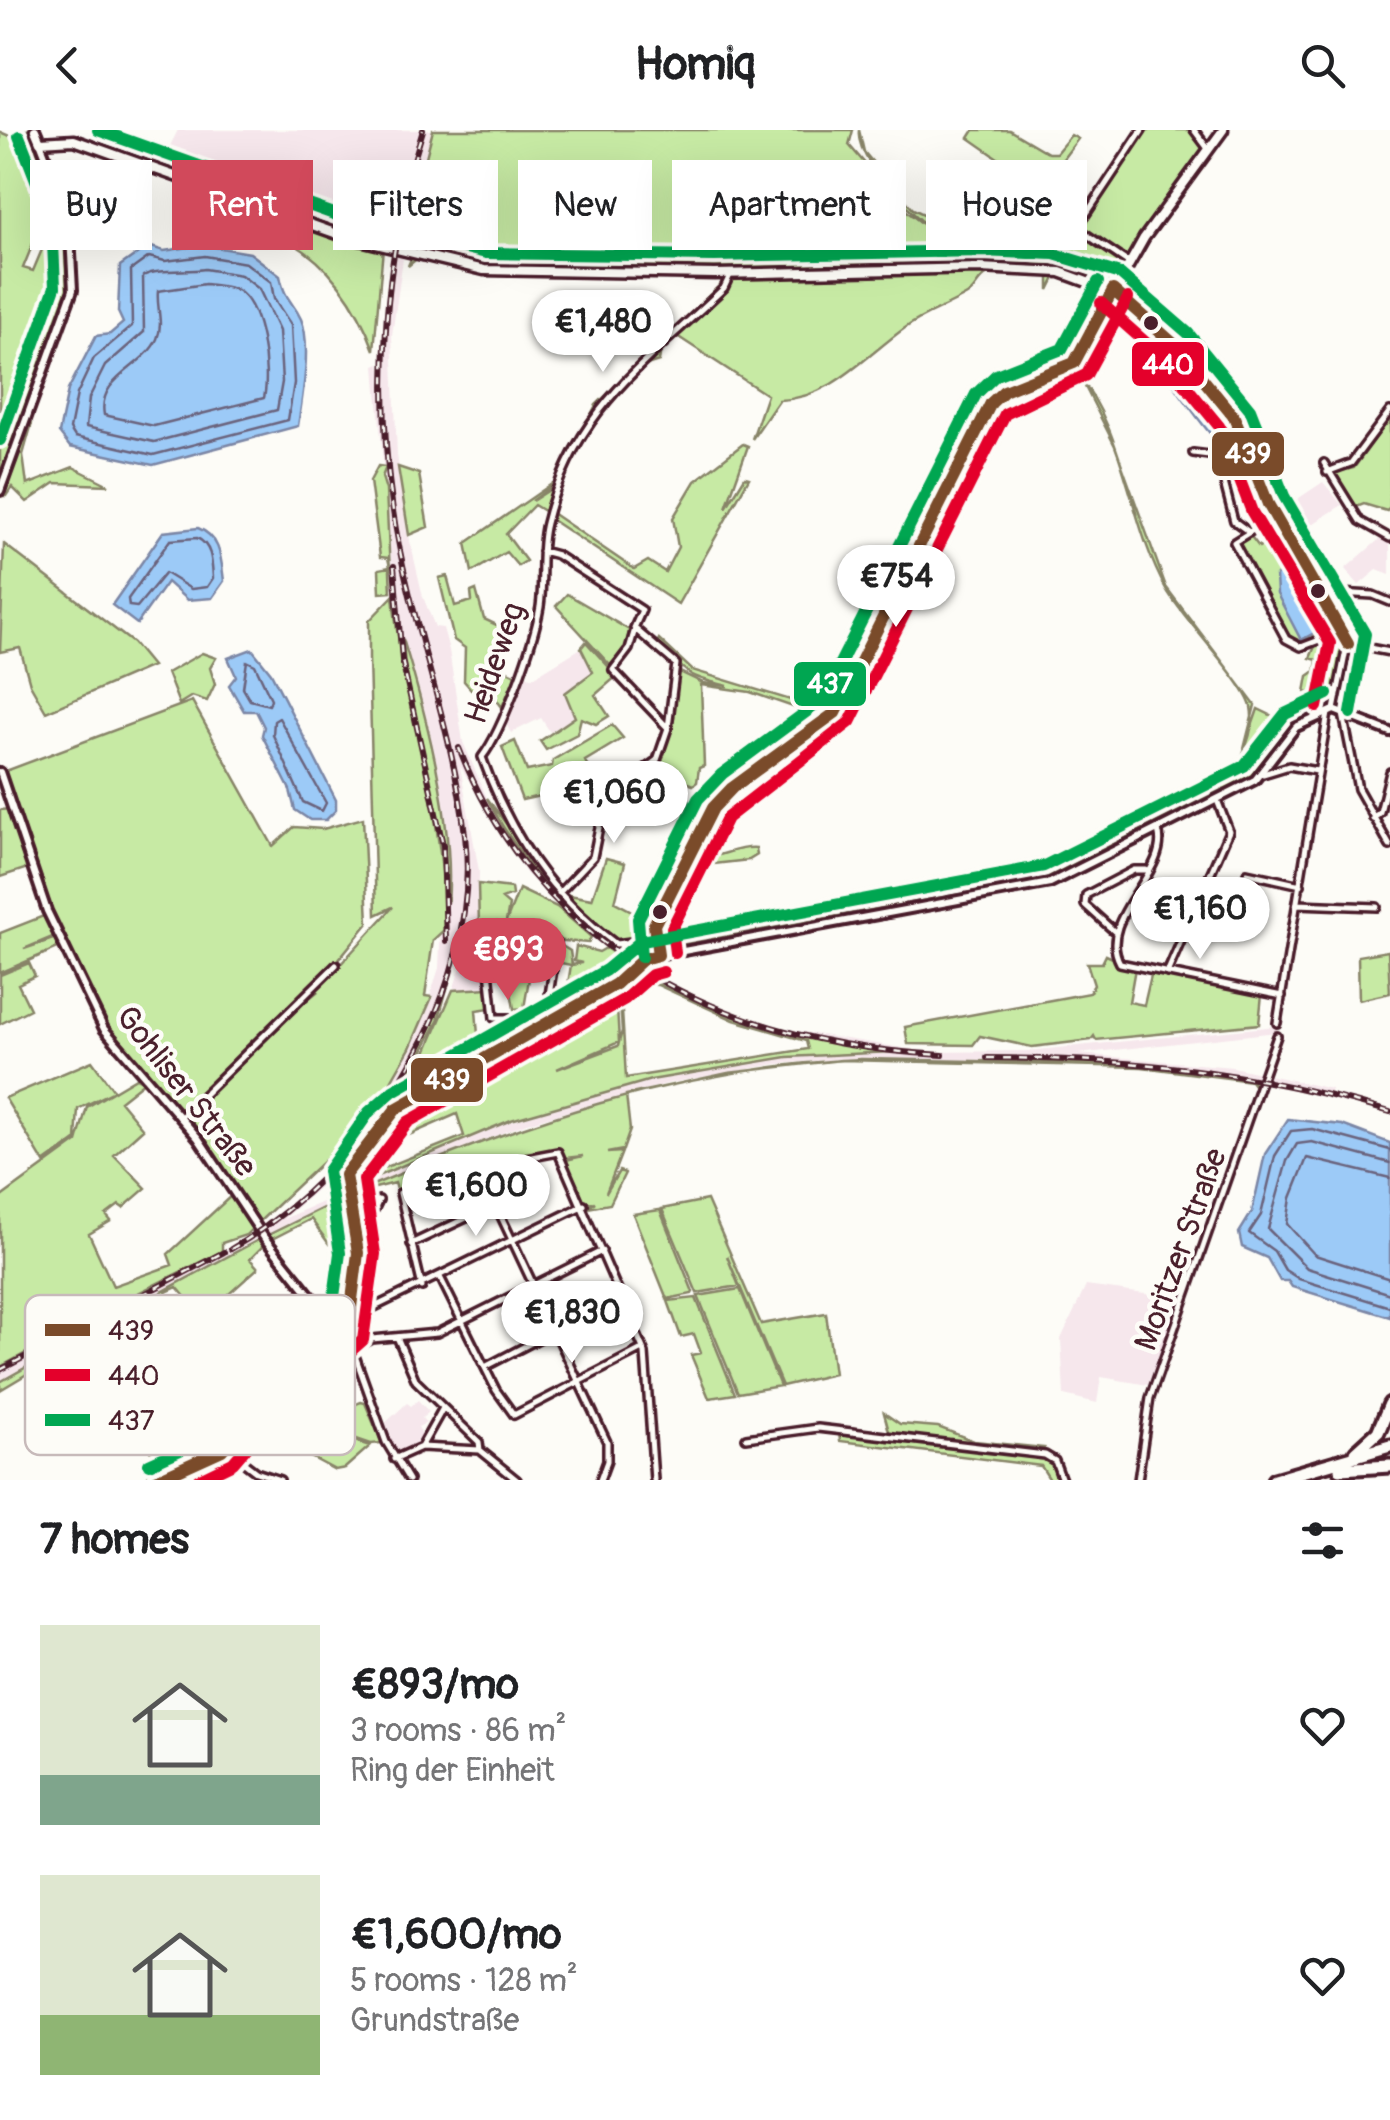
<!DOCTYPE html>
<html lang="en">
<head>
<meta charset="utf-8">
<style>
  body { margin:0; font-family:Pangolin,sans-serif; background:#f2f2f2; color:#202124; height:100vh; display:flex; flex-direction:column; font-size:38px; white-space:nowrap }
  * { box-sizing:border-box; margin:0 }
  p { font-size:32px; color:#757577 }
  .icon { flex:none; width:55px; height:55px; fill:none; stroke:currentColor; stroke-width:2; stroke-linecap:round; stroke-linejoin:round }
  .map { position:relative; height:1350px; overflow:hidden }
  .side { display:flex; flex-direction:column; background:#fff; flex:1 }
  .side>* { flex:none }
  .guide { position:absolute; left:30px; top:30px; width:1330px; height:90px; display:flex; gap:20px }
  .price { position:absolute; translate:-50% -85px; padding:0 22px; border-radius:35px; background:#fff; color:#222; font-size:32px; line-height:65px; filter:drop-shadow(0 2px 5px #0008) }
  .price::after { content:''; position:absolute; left:50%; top:60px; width:30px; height:22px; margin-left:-15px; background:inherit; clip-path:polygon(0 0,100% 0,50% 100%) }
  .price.selected { background:#d1495b; color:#fff }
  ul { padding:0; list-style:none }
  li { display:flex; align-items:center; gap:30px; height:250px; padding:0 40px }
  li span { display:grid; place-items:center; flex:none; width:280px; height:200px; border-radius:0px; color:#555 }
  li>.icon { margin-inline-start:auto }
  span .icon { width:120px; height:120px; fill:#fffc; stroke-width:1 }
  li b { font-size:42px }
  h2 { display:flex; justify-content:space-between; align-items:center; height:120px; padding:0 40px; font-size:42px }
  .tag { padding:0 35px; border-radius:0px; background:#fff; box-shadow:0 10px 40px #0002; font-size:35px; line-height:90px }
  .tag.selected { background:#d1495b; color:#fff }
  header { display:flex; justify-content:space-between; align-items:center; height:130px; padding:0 40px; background:#fff; font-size:45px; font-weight:700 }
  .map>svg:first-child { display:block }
  .built { fill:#f6e7ec; fill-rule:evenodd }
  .green { fill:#c7eaa4; stroke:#888468; stroke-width:2.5; fill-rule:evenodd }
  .water { fill:#9ccaf7; stroke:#7b86a5; stroke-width:2.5 }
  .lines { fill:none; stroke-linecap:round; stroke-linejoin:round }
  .shore { stroke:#6b637d; stroke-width:2.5 }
  .minor-casing { stroke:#4a1f2b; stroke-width:12 }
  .tertiary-casing { stroke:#4a1f2b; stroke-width:14 }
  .secondary-casing { stroke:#4a1f2b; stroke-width:15 }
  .trunk-casing { stroke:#4a1f2b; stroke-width:19 }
  .minor { stroke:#fdfcf7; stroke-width:5 }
  .tertiary { stroke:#fdfcf7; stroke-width:6 }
  .secondary { stroke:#fdfcf7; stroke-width:8 }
  .trunk { stroke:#fdfcf7; stroke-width:11 }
  .rail-casing { stroke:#4a1f2b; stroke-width:6 }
  .rail { stroke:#fdfcf7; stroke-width:2.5; stroke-dasharray:8; stroke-linecap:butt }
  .bus-1-casing { stroke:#fdfcf7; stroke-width:20 }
  .bus-2-casing { stroke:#fdfcf7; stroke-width:20 }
  .bus-3-casing { stroke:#fdfcf7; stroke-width:20 }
  .bus-1 { stroke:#7a4b2a; stroke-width:12 }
  .bus-2 { stroke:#e4002b; stroke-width:12 }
  .bus-3 { stroke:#00a651; stroke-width:12 }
  .bus-dot { fill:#4a1f2b; stroke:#fdfcf7; stroke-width:4 }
  .labels { text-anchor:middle; stroke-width:9; stroke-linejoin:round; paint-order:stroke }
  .street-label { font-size:32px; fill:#4a1f2b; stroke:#fdfcf7 }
  .key { fill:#fdfcf7; stroke:#c7baba; stroke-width:2.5 }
  .key-label { font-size:28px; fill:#4a1f2b }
  .line-badge { stroke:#fdfcf7; stroke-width:4 }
  .badge-label { font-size:28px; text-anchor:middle; font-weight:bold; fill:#fff }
</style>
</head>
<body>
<header><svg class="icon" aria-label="back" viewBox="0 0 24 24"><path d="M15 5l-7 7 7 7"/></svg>Homiq<svg class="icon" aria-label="search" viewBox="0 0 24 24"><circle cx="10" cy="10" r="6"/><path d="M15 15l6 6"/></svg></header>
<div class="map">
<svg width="1390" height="1350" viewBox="0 0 1390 1350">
  <rect width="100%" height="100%" fill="#fdfcf7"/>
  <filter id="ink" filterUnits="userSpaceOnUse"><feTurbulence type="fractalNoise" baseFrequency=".01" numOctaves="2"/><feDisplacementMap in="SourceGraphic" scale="20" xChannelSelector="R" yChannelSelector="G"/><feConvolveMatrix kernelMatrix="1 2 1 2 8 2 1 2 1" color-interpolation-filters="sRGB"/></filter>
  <g filter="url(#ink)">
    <path class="built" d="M178,0H433L410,80L392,205L397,325L410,411L423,467L435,497L443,498L449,520L463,612L487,668L518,725L586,797L658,848L747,888L784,899L928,922L1028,921L1277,896V902L1078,924L1233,937L1331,959L1328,967L1191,939L1043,931L842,929L776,934L670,953L527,993L351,1064L256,1111L0,1252V1237L241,1112L308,1063L376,981L421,894L439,838L443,736L399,528L375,236L380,234L384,258L392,114L336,101L172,42L164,28ZM404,514L447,694L449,755L441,692L405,541ZM460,636L526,743L578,796L636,839L690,869L761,897L889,922L840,921L773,928L626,956L494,997L283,1089L331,1047L391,970L427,905L460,808L478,801L479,741Z
      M1323,352L1342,375L1291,408L1286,393L1291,390L1284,378Z
      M1382,407L1390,410V445L1377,440L1359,455L1345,439Z
      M581,518L593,542L575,587L550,602L541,588L511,603L503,588L521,542L532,548Z
      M505,817L507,841L488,842L489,858L453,860L460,839L474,823Z
      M1086,1156L1182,1169L1148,1255L1101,1247L1097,1273L1064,1265L1061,1209Z
      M418,1270L429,1282L422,1288L426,1293L418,1297L423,1306L416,1316L396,1325L382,1296L407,1273L411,1276Z"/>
    <path class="green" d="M26,0H32L41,22L32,20L43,29L65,89L56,103L38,101L23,138L33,141L46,110H63C87,148 38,245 24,285L32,293L23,325L27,355L73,337L109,355L55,353L27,372L12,357L6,366H0V2L35,17Z
      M433,0H853L849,15L904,79L974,134L731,141L492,138L403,117Z
      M859,0L864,22L913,79L934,89L965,117L1038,125L1068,75L1082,84L1088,76L1074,98L1124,131L1116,152L1108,157C1094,152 1079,145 1064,143C1039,139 1003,144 980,133C946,117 854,39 859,0Z
      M974,0H1009L1048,23H1056L1071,5L1078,9L1041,58L969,8Z
      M1144,0H1192L1204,19L1125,128L1080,96Z
      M294,94L383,118L374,220C358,175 328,131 285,109Z
      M413,124L493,143L725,147L721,158L611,260L586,292L558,352L532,371L557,355L547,383L534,375L506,404L526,431L518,436L506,422L472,442L466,413L556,351L596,275L723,152L716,147L485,144L419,127L408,136Z
      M935,140L1057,144L1049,160V147L988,144C977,149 977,159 967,165C947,177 924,184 905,198C864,227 832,268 779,270L752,309L767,265L677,206L661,219L659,231C607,243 566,335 552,383L634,439L648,431L665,442L678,417L673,388L695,351L743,314L748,316L726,378L745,347L749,348L678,474L549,388C561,353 574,310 597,281C625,243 702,174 738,147Z
      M1068,239H1076L1115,316L1166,457L1255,575L1244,619L1258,579L1293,596L1257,646L1216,668L1235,637C1229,649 1224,658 1212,665L1057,745L1024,755L1058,748L1031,757L666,821L659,816L675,817L659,814L658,798L712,684C736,651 775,632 808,610L722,674L692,728C715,731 735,716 756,718L757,725L749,730L687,737C676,760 668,782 667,807L675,815L1044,749L1212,664C1234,649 1257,605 1251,577C1245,552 1182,488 1166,459C1128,391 1126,300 1074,240L1006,265L995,275L838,586L827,599L811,607L837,584L993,274L1005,263Z
      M1390,288V378L1387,381L1364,374L1354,378L1333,343L1354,338Z
      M955,325L958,327L832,583L811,579L825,586L826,591L714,669L700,693L714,664L825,588L750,562L701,555L704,636L699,638L697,652L693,655L662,643C658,630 675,561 678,541L703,553L728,556C683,546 688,543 657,513L659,509L692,540L830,582Z
      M378,336L386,337L382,347L386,360L391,462L380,463L379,439L390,437L388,428L380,427L370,351Z
      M398,337L419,344L428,397L409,405Z
      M1249,404L1259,417L1272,410L1317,503L1298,514L1279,494L1236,412Z
      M4,414L133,513L152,536L46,582L30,554L20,518L0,522Z
      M447,446L455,476L472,471L471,462L476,460L484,489L501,497L496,536L516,545L502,577L490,561L478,567L464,551L465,518L454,510L439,448Z
      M567,464L629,500L626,518L610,535L556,476Z
      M393,466C403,579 448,686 444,800L433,810L425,866L432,867L410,918L362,1002L348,1008L259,1092L186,990L270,900L317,862L311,859L179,981C147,947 115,914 93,873C53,802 28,719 3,642L192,571L273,716L294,697L323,699L363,688L368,793L334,835L337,838L393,777L376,785L369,528V491Z
      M1336,505L1346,517L1332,567L1305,562L1308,546L1315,541L1317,530L1310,528L1316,514Z
      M403,509C426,584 455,695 448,773C449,682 406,598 403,509Z
      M586,512L617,546L595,565L609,586L596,594L581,588L577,604L546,620L540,611L575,587L565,563L593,542L581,518Z
      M202,523L216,528L210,538L215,554L207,571L192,566L179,574L167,543Z
      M612,595L623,608L585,631L594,648L576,658L522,670L502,617L515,611L527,641L552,636L553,630Z
      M487,668L556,761L616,816L649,811L634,833C570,787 523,738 487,668Z
      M10,679L31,737L0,747V680Z
      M606,728L625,733L615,772L641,786L640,793L649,796L652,790L649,808L614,810L563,764L592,769Z
      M478,754L511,758L512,765L502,769L509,775L506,792L519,759L557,777L591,807L588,813L552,810L531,821L481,819L471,826L478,801L490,809L503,806L505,799L497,792L479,797Z
      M46,785L55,806L24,819L56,808L60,817L0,843V803Z
      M550,815L554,819L551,839L531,837L524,878L514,879L505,826Z
      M562,816L570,821L572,835L582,833L574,831L576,816L599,822L606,818L627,833L619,842L611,840L620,846L612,853L546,888L550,865L566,866L571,835L556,832Z
      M1388,821L1390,863L1359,870L1358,826Z
      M1106,825L1135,838L1129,872L1144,875L1152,841L1262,864L1259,894L1096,910L1094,906L1091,910L1032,917L980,906L973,915L908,914L905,897L1089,863L1094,855L1087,833H1102Z
      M29,833L35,846L18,854L30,879L0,894V845Z
      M453,837L438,891L411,943L410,966L387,984L354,1022L427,905Z
      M636,839C714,890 801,910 892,922L787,927L651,950L511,990L349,1058L350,1041L369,1015L379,1040L464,1006L457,984L407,1006L393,988L398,982L616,858L619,912L557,939L618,916L622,901L619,856ZM636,854L658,855L734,890L806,911L808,919L626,948L621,864Z
      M489,858L490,878L476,880L478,905H489L491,909L493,897L540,890L539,895L435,953L413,952L453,860Z
      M861,929L1142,934L1262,951L1257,959L1251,951L1142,937L841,930L728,943L626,965L630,1000L623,1020L607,1023L622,1022L606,1063L619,1041L625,1043L610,1074L588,1078L595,1072L586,1075L566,1030L583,1026L565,1028L560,1020L479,1043L480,1049L424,1074L419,1055L398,1063L395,1053L351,1064C520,993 676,938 861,929Z
      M92,931L114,961L78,979L76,1010L44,1033L5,968Z
      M136,948L144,952L120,971L143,999L114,1025L146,1058L123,1078L119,1075L106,1085L111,1091L89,1104L113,1156L172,1135L168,1124L233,1064L254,1097L246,1105L222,1113V1121L114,1175L119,1185L262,1108L263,1116L250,1129L258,1138L210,1181L201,1172L194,1177L177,1157L166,1162L170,1170L166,1174H170L138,1201L131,1191L119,1189L0,1260V1252L71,1212L65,1202L0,1237V1068L77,1012L87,977Z
      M343,1068L356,1122L343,1106L329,1114L311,1089L270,1110L266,1106Z
      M707,1070L761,1194L826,1183L834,1244L782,1256L727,1126L739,1156L697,1163L662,1079Z
      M660,1080L693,1162L692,1164L667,1169L633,1084Z
      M740,1159L780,1256L738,1263L698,1166Z
      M696,1168L735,1264L709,1268L691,1225L701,1223L694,1204L681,1207L668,1171Z
      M141,1266L164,1300L185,1283L217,1320L146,1350L155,1332L130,1275Z
      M361,1272L365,1273L382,1313L371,1314L333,1301L345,1286L338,1281Z
      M884,1283L900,1294L938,1297L974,1311L1044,1318L1041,1323L890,1305Z
      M327,1302L370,1316L345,1338L335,1340L305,1324Z
      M839,1303L1039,1327L1052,1332L1059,1350H1050L1041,1336L840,1311Z"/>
    <path class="water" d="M203,115L250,123L280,146C285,171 293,171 301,189C312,213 302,271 298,296L153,335L70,317L59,303L68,260L96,206L110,204L123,193L118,182L120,136L148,116L164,121Z
      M1152,208C1178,220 1218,275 1232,301L1230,312H1218C1208,304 1148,221 1147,212Z
      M198,398C221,407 221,429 224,451L212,468L187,470L167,452L137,494L112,475L163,402Z
      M1280,428L1314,503L1301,510L1277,464L1276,446L1280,442L1275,431Z
      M252,519L271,543L336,670V680L326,690H310L295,680L290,660L262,605L264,597L256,581H244L229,555L236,546L228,528Z
      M1288,989L1342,995L1390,1013V1187L1292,1157L1288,1151H1280L1267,1128L1242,1117L1239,1103L1252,1082L1265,1024Z"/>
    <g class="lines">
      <path class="shore" d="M205,126L246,133L271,152L274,169L291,195L294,253L288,290L153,325L75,307L70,299L77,264L94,228L132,196L131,140L149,127L165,131Z
        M205,139L241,145L259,159L279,201L282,252L277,280L154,312L86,297L89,268L105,236L144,202L143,146C156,138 188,142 205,139Z
        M205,154C215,155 228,156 237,160C262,174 270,242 264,268L154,296L104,285C97,247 144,238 157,209C164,193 156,177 158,161Z
        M197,408C212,415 212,433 213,448L207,457L191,459L165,443L137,477L129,476L128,469L170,410Z
        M247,531L255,535L271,569L269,575L250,570L243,558Z
        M279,588L326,673L322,681L303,672L273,605L274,591Z
        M1390,1020L1312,999L1291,1001L1275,1026L1261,1085L1249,1103L1274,1121L1285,1140L1299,1149L1390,1177
        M1390,1033L1312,1012L1297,1014L1287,1031L1268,1099L1307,1138L1390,1164
        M1390,1048L1307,1028L1291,1068L1287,1094L1315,1125L1390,1149"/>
      <defs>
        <path id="minor" d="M1194,0L1209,20
          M1129,133L1077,98L1142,0
          M1246,315L1217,326L1234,391L1249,402
          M1193,323L1217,326
          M1324,333L1360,391L1390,408
          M1327,342L1351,333L1390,281
          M1274,387L1234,412L1286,509L1301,517L1343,501
          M1261,395L1288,409
          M542,421L557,425L642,480L634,498L676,534L668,598L657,630L605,668L593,727L559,763
          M1327,476L1339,463L1373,465L1390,472
          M635,499L629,519L613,540L668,598
          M1348,514L1390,522
          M1343,584L1358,659L1390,716
          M646,643L659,647L657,672L703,697
          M1263,644L1289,636L1317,641
          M1373,688L1380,682L1390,642
          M1158,700C1172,741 1095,788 1120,833L1282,866
          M1247,743L1301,755
          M1297,774L1377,777
          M1115,802L1085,775L1086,765L1134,740H1146
          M654,809L616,814C550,765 509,703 482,627C503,600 534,512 540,477C544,449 539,420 546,393C574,279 645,234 724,158L731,143
          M658,825L654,795L713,678L732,658L835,583L991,273L1004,261L1074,233L1113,160L1175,215L1234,287L1268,374L1348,510L1334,580
          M489,840L494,888H544
          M1167,843L1229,701L1217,670
          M545,891L557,813
          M1277,893L1328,583
          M180,988L336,835
          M400,1063L422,1157
          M356,1107L363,1103L379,1070
          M411,1114L494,1075
          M440,1147L496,1260L514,1285L642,1219
          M167,1173C181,1181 191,1208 209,1219C234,1235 267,1235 290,1256
          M352,1188L584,1075
          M344,1207L353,1220L386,1312L409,1350
          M397,1207L416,1251L479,1312L480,1320L517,1350
          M353,1220L372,1209L437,1203L602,1121
          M485,1237L621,1166
          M196,1296L256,1342L280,1350
          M746,1308L818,1298L1045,1325L1055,1331L1062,1350
          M421,1317L443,1278
          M394,1329L421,1317L480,1320
          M600,1350L607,1331V1312L482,1046L521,1029L558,1022L645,1223L654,1350
          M1138,1350L1150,1268L1277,906"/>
        <path id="tertiary" d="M0,361L73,160L69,87L40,12
          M0,642L47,781L104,899L198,1008L265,1109L344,1207
          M156,1350L222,1320L245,1292L346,1205L358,1123L345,1045L383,992L403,975L616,854L646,828L1050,753L1255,650L1296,597L1334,580L1390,602"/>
        <path id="secondary" d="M35,0L40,12L74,10L343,106L484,140L715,144L980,138L1060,142L1109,160L1117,156L1144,108L1223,0"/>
        <path id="trunk" d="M1356,1322L1378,1302L1390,1274
          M1340,1339L1390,1336
          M1274,1350L1390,1316"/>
      </defs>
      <use href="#minor" class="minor-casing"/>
      <use href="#tertiary" class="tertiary-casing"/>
      <use href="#secondary" class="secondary-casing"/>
      <use href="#trunk" class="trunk-casing"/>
      <use href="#minor" class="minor"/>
      <use href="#tertiary" class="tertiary"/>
      <use href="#secondary" class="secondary"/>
      <use href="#trunk" class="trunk"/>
      <defs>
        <path id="rail" d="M394,436L402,530L443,715L446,811
          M459,618C540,825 731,915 943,925
          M987,928C1136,929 1246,939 1390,982
          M231,1119C365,1041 483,866 465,705C453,595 409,491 393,381C375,256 384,120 423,0
          M0,1240L224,1122"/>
      </defs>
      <use href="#rail" class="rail-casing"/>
      <use href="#rail" class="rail"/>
      <defs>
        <path id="bus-1" d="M1113,160L1175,215L1234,287L1268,374L1348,514
          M658,825L654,795L713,678L732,658L835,583L991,273L1004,261L1074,233L1113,160
          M156,1350L222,1320L245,1292L348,1201L358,1123L345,1045L396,979L616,854L643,829L658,825"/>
        <path id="bus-2" d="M1101,173L1162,227L1219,296L1252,382L1330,513L1317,577
          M675,823L672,798L727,688L850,592L1005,284L1086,245L1128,168
          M198,1350L233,1333L258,1304L363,1210L375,1124L364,1050L408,992L625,869L652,845L663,842"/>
        <path id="bus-3" d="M98,0L348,89L486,123L715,126L981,121L1054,124L1120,144L1188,203L1250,279L1284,366L1365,504L1351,583
          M0,310L55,157L52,91L19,6
          M641,827L638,789L698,669L722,644L821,571L976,264L996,245L1062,219L1098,152
          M149,1334L211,1306L234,1279L330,1196L340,1123L328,1041L369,982L393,961L606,840L641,811L1044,736L1244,636L1285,584L1327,564"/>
      </defs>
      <use href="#bus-1" class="bus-1-casing"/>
      <use href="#bus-2" class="bus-2-casing"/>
      <use href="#bus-3" class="bus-3-casing"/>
      <use href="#bus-1" class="bus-1"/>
      <use href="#bus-2" class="bus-2"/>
      <use href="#bus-3" class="bus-3"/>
    </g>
  </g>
  <g class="bus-dot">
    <circle cx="1151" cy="193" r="9"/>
    <circle cx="1318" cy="461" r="9"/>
    <circle cx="660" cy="782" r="9"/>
  </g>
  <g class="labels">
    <g class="street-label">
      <text transform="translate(494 533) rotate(-71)" y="11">Heideweg</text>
      <text transform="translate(187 961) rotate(52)" y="11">Gohliser Straße</text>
      <text transform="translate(1180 1119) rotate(-70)" y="11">Moritzer Straße</text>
    </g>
  </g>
  <rect x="25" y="1165" width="330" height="160" rx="15" class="key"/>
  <rect x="45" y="1194" width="45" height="12" fill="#7a4b2a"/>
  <rect x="45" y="1239" width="45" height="12" fill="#e4002b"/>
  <rect x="45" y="1284" width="45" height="12" fill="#00a651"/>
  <g class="key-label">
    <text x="108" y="1210">439</text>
    <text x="108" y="1255">440</text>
    <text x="108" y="1300">437</text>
  </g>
  <g class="line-badge">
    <rect x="1130" y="210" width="76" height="48" rx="10" fill="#e4002b"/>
    <rect x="1210" y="300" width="76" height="48" rx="10" fill="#7a4b2a"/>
    <rect x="792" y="530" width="76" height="48" rx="10" fill="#00a651"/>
    <rect x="409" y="926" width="76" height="48" rx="10" fill="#7a4b2a"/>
  </g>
  <g class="badge-label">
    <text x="1168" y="244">440</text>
    <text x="1248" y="333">439</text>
    <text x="830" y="563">437</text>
    <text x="447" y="959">439</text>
  </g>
</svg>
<b class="price" style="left:603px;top:245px">€1,480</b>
<b class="price" style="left:896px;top:500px">€754</b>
<b class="price" style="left:614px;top:716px">€1,060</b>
<b class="price" style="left:1200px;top:832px">€1,160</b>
<b class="price selected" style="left:508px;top:873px">€893</b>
<b class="price" style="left:476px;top:1109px">€1,600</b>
<b class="price" style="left:572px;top:1236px">€1,830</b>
<div class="guide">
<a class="tag">Buy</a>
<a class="tag selected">Rent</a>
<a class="tag">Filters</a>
<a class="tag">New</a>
<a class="tag">Apartment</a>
<a class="tag">House</a>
</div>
</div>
<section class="side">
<h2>7 homes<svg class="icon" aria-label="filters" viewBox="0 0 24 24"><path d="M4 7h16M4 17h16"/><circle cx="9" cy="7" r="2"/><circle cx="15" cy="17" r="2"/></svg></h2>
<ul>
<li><span style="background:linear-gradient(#dfe7d0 75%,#7fa58c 0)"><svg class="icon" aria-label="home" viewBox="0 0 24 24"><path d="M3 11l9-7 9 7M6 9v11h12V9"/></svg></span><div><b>€893/mo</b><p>3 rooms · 86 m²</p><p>Ring der Einheit</p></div><svg class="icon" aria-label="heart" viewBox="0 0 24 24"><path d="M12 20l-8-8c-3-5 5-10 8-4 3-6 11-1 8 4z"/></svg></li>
<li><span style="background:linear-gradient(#dfe7d0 70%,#8fb573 0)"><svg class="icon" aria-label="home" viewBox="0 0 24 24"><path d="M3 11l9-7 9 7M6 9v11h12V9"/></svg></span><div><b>€1,600/mo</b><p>5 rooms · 128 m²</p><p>Grundstraße</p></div><svg class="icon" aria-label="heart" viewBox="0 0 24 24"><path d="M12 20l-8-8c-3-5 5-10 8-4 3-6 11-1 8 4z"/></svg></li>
</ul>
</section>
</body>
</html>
